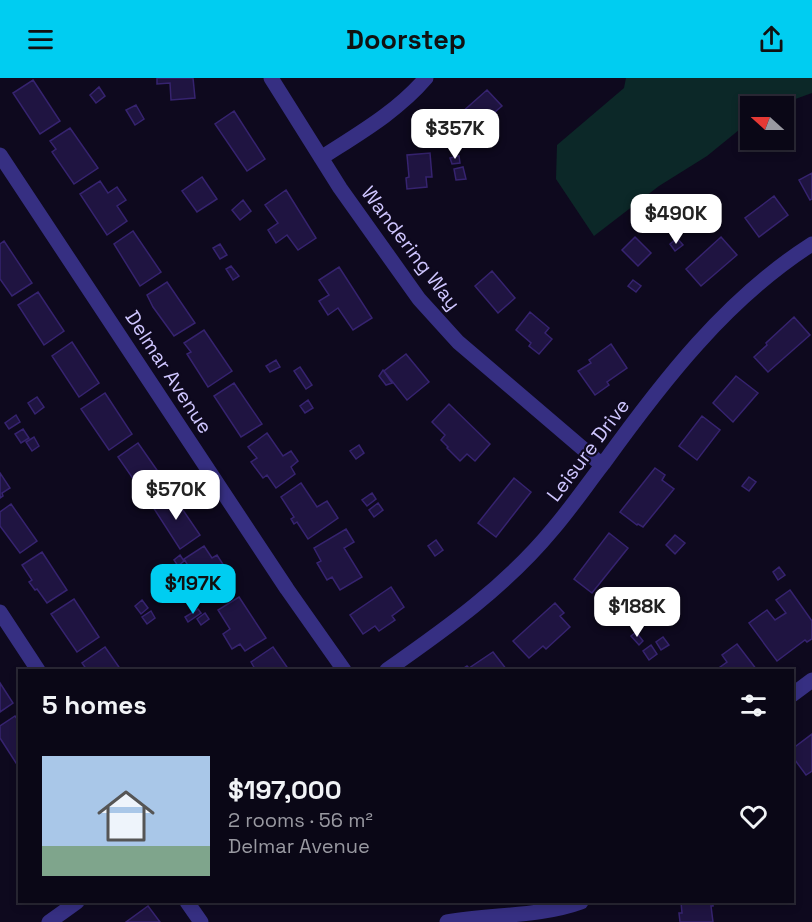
<!DOCTYPE html>
<html lang="en">
<head>
<meta charset="utf-8">
<style>
  body { margin:0; font-family:"Space Grotesk",sans-serif; background:#181523; color:#f1f3f6; height:100vh; display:flex; flex-direction:column; font-size:22px; white-space:nowrap }
  * { box-sizing:border-box; margin:0 }
  p { font-size:20px; color:#9999a1 }
  .icon { flex:none; width:33px; height:33px; fill:none; stroke:currentColor; stroke-width:2; stroke-linecap:round; stroke-linejoin:round }
  .map { position:relative; flex:1; overflow:hidden }
  .panel { position:absolute; left:18px; top:591px; width:776px; height:234px; display:flex; flex-direction:column; background:#0a0716; border-radius:0px; box-shadow:0 3px 9px #0003,0 0 0 2px #2a2835 }
  .panel>* { flex:none }
  .needle { width:39px; rotate:291deg }
  .controls { position:absolute; left:740px; top:18px; display:grid; gap:12px }
  .controls a { display:grid; place-items:center; width:54px; height:54px; border-radius:0px; background:#0a0716; box-shadow:0 3px 9px #0003,0 0 0 2px #2a2835; font-size:30px }
  .price { position:absolute; translate:-50% -51px; padding:0 14px; border-radius:12px; background:#fff; color:#222; font-size:20px; line-height:39px; filter:drop-shadow(0 2px 3px #0008) }
  .price::after { content:''; position:absolute; left:50%; top:36px; width:18px; height:14px; margin-left:-9px; background:inherit; clip-path:polygon(0 0,100% 0,50% 100%) }
  .price.current { background:#00cdf1; color:#111 }
  ul { padding:0; list-style:none }
  li { display:flex; align-items:center; gap:18px; height:150px; padding:0 24px }
  li span { display:grid; place-items:center; flex:none; width:168px; height:120px; border-radius:0px; color:#555 }
  li>.icon { margin-inline-start:auto }
  span .icon { width:72px; height:72px; fill:#fffc; stroke-width:1 }
  li b { font-size:26px }
  h2 { display:flex; justify-content:space-between; align-items:center; height:72px; padding:0 24px; font-size:26px }
  header { display:flex; justify-content:space-between; align-items:center; height:78px; padding:0 24px; background:#00cdf1; color:#111; font-size:27px; font-weight:600 }
  .map>svg:first-child { display:block }
  .green { fill:#0c2828 }
  .building { fill:#1f1441; stroke:#36236f; stroke-width:1.5 }
  .lines { fill:none; stroke-linecap:round; stroke-linejoin:round }
  .minor { stroke:#362f82; stroke-width:15 }
  .labels { text-anchor:middle; stroke-width:4.5; stroke-linejoin:round; paint-order:stroke }
  .street-label { font-size:20px; fill:#cfc6ff; stroke:#0e091e }
</style>
</head>
<body>
<header><svg class="icon" aria-label="menu" viewBox="0 0 24 24"><path d="M4 6h16M4 12h16M4 18h16"/></svg>Doorstep<svg class="icon" aria-label="share" viewBox="0 0 24 24"><path d="M12 15V3M7 8l5-5 5 5M5 13v7h14v-7"/></svg></header>
<div class="map">
<svg width="812" height="844" viewBox="0 0 812 844">
  <rect width="100%" height="100%" fill="#0e091e"/>
  <path class="green" d="M626,0H812V15L776,28H750V43L707,78L659,108L594,158L556,101L557,67L624,10Z"/>
  <path class="building" d="M157,0H193L195,20L171,22L170,5L157,6Z
    M33,2L60,43L40,56L13,15Z
    M99,9L105,18L96,25L90,17Z
    M487,12L502,28L475,51L461,35Z
    M136,27L144,41L135,47L126,32Z
    M234,33L265,81L247,93L215,46Z
    M70,50L98,90L74,106L52,74L56,71L50,63Z
    M430,75L432,99H426L427,109L407,111L406,100L409,99L407,77Z
    M459,78L460,85L452,86L450,80Z
    M463,89L466,101L456,102L454,91Z
    M812,95V121L810,122L799,102Z
    M202,99L217,121L197,134L182,113Z
    M100,103L108,115L117,109L126,122L117,128L127,143L107,157L80,116Z
    M286,112L316,160L298,172L287,157L276,165L268,152L278,145L265,127Z
    M774,118L788,137L759,159L745,140Z
    M243,122L251,133L240,142L232,132Z
    M133,153L161,194L140,208L114,166Z
    M635,159L651,175L638,188L622,172Z
    M721,159L737,177L701,208L686,191Z
    M677,160L683,167L675,173L670,166Z
    M4,163L32,205L12,218L0,201V166Z
    M220,166L227,177L220,181L213,170Z
    M231,188L239,198L233,202L226,191Z
    M339,189L372,240L353,252L338,230L328,237L319,223L329,217L319,202Z
    M492,193L515,220L498,235L475,208Z
    M633,202L641,208L636,214L628,208Z
    M167,204L195,245L174,258L153,229L147,217Z
    M38,214L64,253L44,267L18,227Z
    M530,234L549,250L545,255L552,261L539,276L529,268L531,265L516,252Z
    M794,239L810,257L768,294L754,279L767,267L766,265Z
    M204,252L232,293L208,309L187,276L191,274L184,265Z
    M72,264L99,305L79,319L52,278Z
    M611,266L627,290L607,304L609,307L595,317L578,293L591,285L589,282Z
    M406,276L429,304L407,322L384,293Z
    M276,282L280,289L270,294L266,288Z
    M300,289L312,307L306,311L294,293Z
    M383,292L392,305L386,307L379,298Z
    M736,298L758,315L733,344L713,325Z
    M234,305L262,346L241,359L214,318Z
    M105,315L132,356L109,372L81,331Z
    M37,319L44,329L35,336L28,325Z
    M308,322L313,330L305,335L300,328Z
    M449,326L490,366L475,383L467,376L460,383L447,370L448,369L441,362L445,357L432,344Z
    M16,337L20,344L9,351L5,345Z
    M702,338L720,352L697,382L679,368Z
    M23,351L29,360L21,365L15,356Z
    M267,355L283,378L291,373L298,383L291,389L295,396L276,410L267,397L263,400L251,384L257,380L248,369Z
    M34,359L39,368L32,373L26,364Z
    M138,365L166,405L145,418L118,379Z
    M359,367L364,375L356,381L350,373Z
    M655,390L665,397L662,402L674,411L643,449L638,446L637,447L620,434Z
    M0,395L10,410L2,415L3,418L0,420Z
    M749,399L756,404L749,413L742,408Z
    M514,400L531,414L496,459L478,445Z
    M301,405L317,429L327,423L338,440L308,461L297,444L294,446L291,441L294,439L281,419Z
    M372,415L376,421L367,428L362,422Z
    M172,416L200,457L180,471L153,429Z
    M378,425L383,432L374,439L369,432Z
    M11,426L37,463L20,475L0,448V434Z
    M346,451L354,464L344,470L362,499L340,512L332,499L327,502L317,485L321,483L314,470Z
    M609,455L628,470L592,515L574,501Z
    M675,457L685,465L675,476L666,467Z
    M436,462L443,472L435,478L428,468Z
    M204,468L212,480L217,477L228,494L224,497L232,510L211,523L206,516L198,521L189,506L196,501L184,481Z
    M42,474L67,512L47,525L37,511L35,512L29,504L32,502L22,487Z
    M180,477L184,483L178,488L174,482Z
    M779,489L785,497L778,502L773,494Z
    M391,509L404,529L392,538L395,542L379,553L375,548L363,556L350,537Z
    M790,512L812,543V561L807,564L805,562L777,583L749,545L767,532L775,542L786,535L776,522Z
    M239,519L266,560L245,573L240,566L232,571L223,556L230,551L218,532Z
    M74,521L99,559L77,574L51,536Z
    M142,522L148,530L141,536L135,528Z
    M555,525L564,535L560,538L570,549L546,571L543,568L529,580L513,563Z
    M198,531L201,535L188,544L185,539Z
    M151,533L155,540L147,546L142,539Z
    M205,535L209,541L201,547L197,541Z
    M636,554L643,563L639,567L631,558Z
    M663,559L669,567L661,572L656,564Z
    M737,566L757,592H716L727,584L722,577Z
    M651,567L657,576L649,582L643,573Z
    M105,569L121,592H87L82,585Z
    M273,569L289,592H253L255,591L251,584Z
    M493,574L507,592H461L467,588L469,590Z
    M0,605L13,625L0,634Z
    M15,638L20,645L18,688L0,660V648Z
    M812,656V693L806,697L792,678V671Z
    M681,824H713V828H711L713,844H680L679,835H682Z
    M148,828L160,844H126Z"/>
  <g class="lines">
    <path class="minor" d="M271,0L340,110L419,221L458,264L602,387
      M0,77L287,511L344,592
      M321,80C358,56 397,34 426,0
      M0,534L38,592
      M387,592C447,550 506,508 553,451C571,430 586,408 603,386C662,304 726,221 812,166
      M792,617L812,602
      M187,824L201,844
      M49,844L77,824
      M447,844C491,836 540,839 581,824"/>
  </g>
  <g class="labels">
    <g class="street-label">
      <text transform="translate(411 170) rotate(53)" y="7">Wandering Way</text>
      <text transform="translate(169 294) rotate(57)" y="7">Delmar Avenue</text>
      <text transform="translate(588 372) rotate(-53)" y="7">Leisure Drive</text>
    </g>
  </g>
</svg>
<div class="controls">
<a><svg class="needle" viewBox="-14 -14 28 28"><path d="M0-13l5 13h-10z" fill="#e53935"/><path d="M0 13l5-13h-10z" fill="#9999a1"/></svg></a>
</div>
<b class="price" style="left:455px;top:82px">$357K</b>
<b class="price" style="left:676px;top:167px">$490K</b>
<b class="price" style="left:176px;top:443px">$570K</b>
<b class="price current" style="left:193px;top:537px">$197K</b>
<b class="price" style="left:637px;top:560px">$188K</b>
<section class="panel">
<h2>5 homes<svg class="icon" aria-label="filters" viewBox="0 0 24 24"><path d="M4 7h16M4 17h16"/><circle cx="9" cy="7" r="2"/><circle cx="15" cy="17" r="2"/></svg></h2>
<ul>
<li><span style="background:linear-gradient(#a9c7e8 75%,#7fa58c 0)"><svg class="icon" aria-label="home" viewBox="0 0 24 24"><path d="M3 11l9-7 9 7M6 9v11h12V9"/></svg></span><div><b>$197,000</b><p>2 rooms · 56 m²</p><p>Delmar Avenue</p></div><svg class="icon" aria-label="heart" viewBox="0 0 24 24"><path d="M12 20l-8-8c-3-5 5-10 8-4 3-6 11-1 8 4z"/></svg></li>
</ul>
</section>
</div>
</body>
</html>
